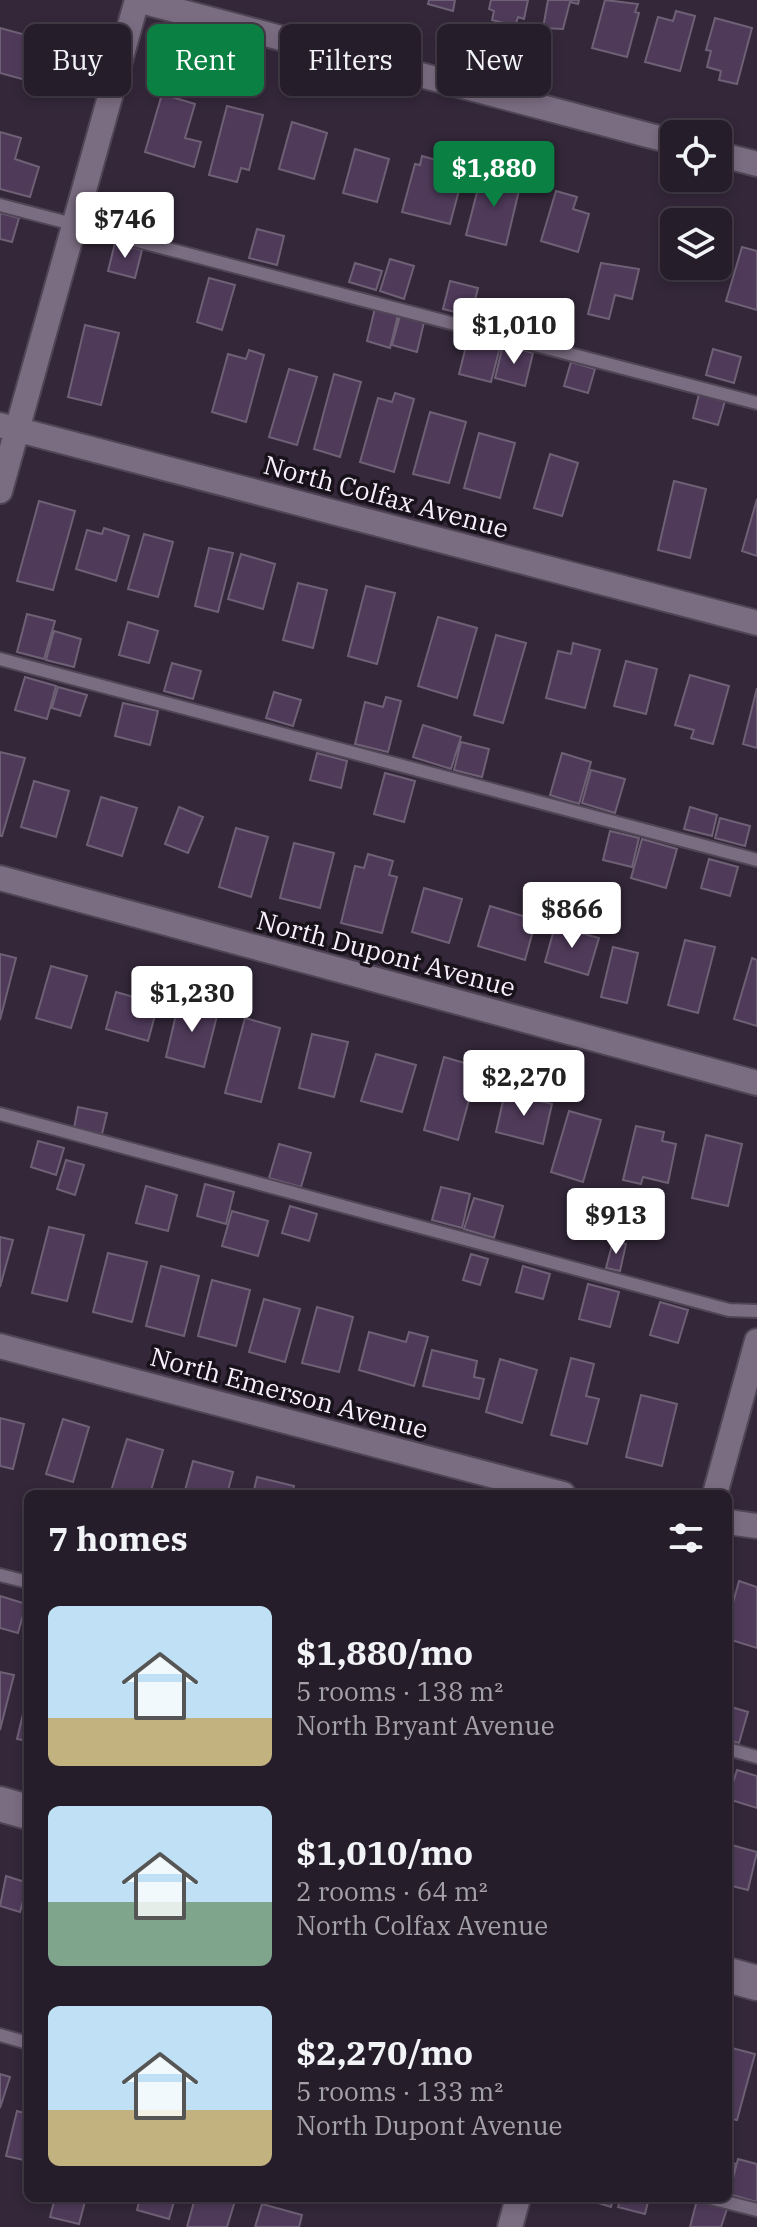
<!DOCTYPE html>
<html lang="en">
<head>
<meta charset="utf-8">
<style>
  body { margin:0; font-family:"IBM Plex Serif",serif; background:#2e2633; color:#f1f3f6; height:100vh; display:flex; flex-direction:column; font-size:30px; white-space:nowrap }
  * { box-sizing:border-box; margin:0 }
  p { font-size:26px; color:#a4a2a9 }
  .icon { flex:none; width:44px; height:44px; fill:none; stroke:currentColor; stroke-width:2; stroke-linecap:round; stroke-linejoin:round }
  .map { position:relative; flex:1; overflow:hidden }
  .panel { position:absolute; left:24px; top:1490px; width:708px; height:712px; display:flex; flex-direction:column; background:#261d2b; border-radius:12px; box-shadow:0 4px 12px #0003,0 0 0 2px #423b47 }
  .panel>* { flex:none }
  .top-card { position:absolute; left:24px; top:24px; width:710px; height:72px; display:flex; gap:16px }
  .fabs { position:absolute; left:660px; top:120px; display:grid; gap:16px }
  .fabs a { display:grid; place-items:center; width:72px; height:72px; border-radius:12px; background:#261d2b; box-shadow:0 4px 12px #0003,0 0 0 2px #423b47; font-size:40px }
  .price { position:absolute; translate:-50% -68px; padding:0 18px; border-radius:8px; background:#fff; color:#222; font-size:26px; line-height:52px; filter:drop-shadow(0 2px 4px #0008) }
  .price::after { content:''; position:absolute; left:50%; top:48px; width:24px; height:18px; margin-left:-12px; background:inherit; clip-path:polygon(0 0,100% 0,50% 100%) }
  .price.on { background:#0b8043; color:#fff }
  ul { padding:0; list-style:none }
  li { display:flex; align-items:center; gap:24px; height:200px; padding:0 24px }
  li span { display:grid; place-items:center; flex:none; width:224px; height:160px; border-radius:12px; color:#555 }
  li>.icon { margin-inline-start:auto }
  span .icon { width:96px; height:96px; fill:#fffc; stroke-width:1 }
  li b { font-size:34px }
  h2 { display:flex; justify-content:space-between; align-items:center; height:96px; padding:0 24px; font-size:34px }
  .tag { padding:0 28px; border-radius:12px; background:#261d2b; box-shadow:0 4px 12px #0003,0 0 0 2px #423b47; font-size:28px; line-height:72px }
  .tag.on { background:#0b8043; color:#fff }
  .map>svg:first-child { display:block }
  .building { fill:#4f3a5a; stroke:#6e6075; stroke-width:2 }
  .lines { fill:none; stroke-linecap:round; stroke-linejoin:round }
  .lane-casing { stroke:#4f4555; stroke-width:16 }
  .street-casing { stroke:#4f4555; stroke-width:28 }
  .secondary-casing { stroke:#4f4555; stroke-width:38 }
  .lane { stroke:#7a6c81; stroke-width:12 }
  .street { stroke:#7a6c81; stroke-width:24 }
  .secondary { stroke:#7a6c81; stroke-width:34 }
  .labels { text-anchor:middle; stroke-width:7; stroke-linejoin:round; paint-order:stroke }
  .street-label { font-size:26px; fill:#f8f0fd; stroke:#18121a }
</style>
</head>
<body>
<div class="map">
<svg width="757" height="2227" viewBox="0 0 757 2227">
  <rect width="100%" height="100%" fill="#332739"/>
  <path class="building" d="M429,0H455L453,11L428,4Z
    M491,0H528L524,19L518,17L515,26L492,20L494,11L489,9Z
    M548,0H579L578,4L570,2L563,29L543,28Z
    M605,0L638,4L635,12L639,13L627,57L592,48Z
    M676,11L695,16L680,71L645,62L658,17L673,21Z
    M715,18L752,28L737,84L719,80L721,71L707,67L711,51L706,50Z
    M0,28L66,46L55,88L0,73Z
    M162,94L195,104L185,138L201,142L194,167L145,152Z
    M227,106L263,115L249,170L241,168L237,182L209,175Z
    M292,122L327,133L314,179L279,169Z
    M0,132L21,138L15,159L39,167L30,197L0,189Z
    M355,149L389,159L377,202L343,193Z
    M422,156L465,168L450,224L402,212L415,164L420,165Z
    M482,173L521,182L506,245L466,235Z
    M556,191L577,197L573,209L589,214L578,252L541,241Z
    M0,213L19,218L12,242L0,239Z
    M257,229L284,236L277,265L249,258Z
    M674,242V266H706L703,279L667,270Z
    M115,243L142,250L135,278L108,271Z
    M742,247L757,251V310L726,301Z
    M390,259L414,266L404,299L380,291Z
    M355,263L382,271L376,290L349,282Z
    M601,263L639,269L632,299L615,295L609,319L588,314Z
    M209,278L235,285L222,330L197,322Z
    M450,281L478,288L471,316L443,309Z
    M375,308L398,315L390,348L367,341Z
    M400,316L424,322L417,352L392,345Z
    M85,325L119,333L101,405L68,397Z
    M469,334L501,343L491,382L459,374Z
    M503,345L533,353L525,386L495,378Z
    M713,349L741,357L734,383L706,375Z
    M249,350L264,355L246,422L212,412L228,354L246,359Z
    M571,362L595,369L588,393L564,386Z
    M289,369L317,377L297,445L269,437Z
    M334,374L361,382L340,457L314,449Z
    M395,393L414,399L394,472L360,462L378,398L392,402Z
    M699,394L725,401L718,425L693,418Z
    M430,412L466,422L449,483L413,474Z
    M479,433L515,443L500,498L464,488Z
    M550,454L578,463L562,516L534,508Z
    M674,481L706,489L690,558L658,550Z
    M757,499V556L742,551Z
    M39,501L75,511L53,590L17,581Z
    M104,528L129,536L116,581L76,569L87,530L102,534Z
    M144,534L173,542L158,597L128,589Z
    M209,548L233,553L218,612L195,606Z
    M241,554L275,564L263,609L228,599Z
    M298,583L327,590L313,648L283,640Z
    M366,586L395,593L377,664L348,656Z
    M27,614L55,621L44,659L17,652Z
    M438,617L477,628L457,698L418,686Z
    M128,622L158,631L149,663L119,655Z
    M54,631L81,639L74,667L46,660Z
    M496,635L526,643L503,723L474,715Z
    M573,643L600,650L585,708L546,698L558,651L571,654Z
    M626,661L657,669L646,714L614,706Z
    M172,663L201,671L193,699L164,691Z
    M690,675L729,686L713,744L691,738L694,730L675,725Z
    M25,677L56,686L47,719L15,710Z
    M58,687L87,695L80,716L52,708Z
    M757,688V748L743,744Z
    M274,692L301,700L293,726L266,718Z
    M386,697L401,701L388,752L355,744L365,702L383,707Z
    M123,703L158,711L150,745L115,736Z
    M423,725L461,737L451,769L413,757Z
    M461,742L489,749L482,777L454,770Z
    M0,752L25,758L2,836H0Z
    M317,753L347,761L341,788L310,780Z
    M562,753L591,762L579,804L550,795Z
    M591,770L625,779L615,813L582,803Z
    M385,773L415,781L404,822L374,814Z
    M34,781L69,791L56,837L21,827Z
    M101,797L137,808L122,856L87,845Z
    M179,807L203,817L188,853L165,844Z
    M690,807L717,815L712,836L684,829Z
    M720,818L750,826L745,846L715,838Z
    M236,828L268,837L251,897L219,887Z
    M610,831L639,838L632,867L603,860Z
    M642,839L677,849L666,888L631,878Z
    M294,843L334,853L320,908L280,898Z
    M368,854L393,861L389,875L397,877L382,933L341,923L355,866L364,868Z
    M709,859L738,867L730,896L701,888Z
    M424,888L462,899L449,943L412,932Z
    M490,906L536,920L525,960L478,946Z
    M555,926L599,938L588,975L545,962Z
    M685,940L715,947L698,1013L668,1005Z
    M613,947L638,953L627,1003L601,997Z
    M0,954L16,958L0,1020Z
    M752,958L757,960V1026L734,1019Z
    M51,966L87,976L71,1028L36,1018Z
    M116,992L158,1004L148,1041L106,1029Z
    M179,1002L218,1012L204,1067L166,1057Z
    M245,1018L280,1028L261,1102L225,1093Z
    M312,1034L348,1042L334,1097L299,1088Z
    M376,1054L416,1065L402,1112L361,1101Z
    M444,1057L478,1067L458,1140L424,1130Z
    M505,1092L552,1104L543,1144L496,1132Z
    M78,1107L107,1113L102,1134L74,1128Z
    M569,1111L601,1120L583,1182L551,1172Z
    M636,1126L664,1132L662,1141L676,1144L668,1183L643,1177L641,1184L623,1180Z
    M706,1135L742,1144L728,1206L692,1198Z
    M38,1141L64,1148L56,1175L31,1167Z
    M279,1144L311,1153L301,1187L269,1178Z
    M66,1160L84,1165L75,1195L57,1189Z
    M205,1184L234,1192L226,1224L197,1216Z
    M146,1186L177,1195L168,1231L136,1223Z
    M441,1187L470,1194L462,1228L432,1220Z
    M474,1198L503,1206L494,1238L464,1229Z
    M290,1206L317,1214L309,1241L282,1233Z
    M232,1211L268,1221L258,1256L222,1246Z
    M49,1227L84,1235L67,1301L32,1293Z
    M0,1237L13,1240L0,1287Z
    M613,1241L626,1244L620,1271L606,1268Z
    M108,1253L147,1262L132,1322L93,1312Z
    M471,1254L488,1259L480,1285L463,1280Z
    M161,1266L199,1276L184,1336L146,1326Z
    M523,1266L550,1274L543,1299L516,1292Z
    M212,1280L250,1290L236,1346L198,1336Z
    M588,1284L619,1292L610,1327L579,1319Z
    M264,1299L300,1309L285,1362L249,1352Z
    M660,1302L688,1310L678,1343L650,1335Z
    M317,1307L353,1317L339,1372L302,1363Z
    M369,1332L406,1342L409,1332L428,1337L414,1386L359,1370Z
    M432,1350L477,1361L474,1377L484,1379L479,1399L423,1386Z
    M571,1358L594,1364L586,1396L599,1399L587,1444L551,1435Z
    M500,1359L537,1370L522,1423L486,1412Z
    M641,1395L677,1404L662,1466L626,1457Z
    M0,1418L24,1424L13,1469L0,1466Z
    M63,1419L89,1427L73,1482L46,1474Z
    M127,1439L163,1450L150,1494L111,1491Z
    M193,1461L233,1472L227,1494H184Z
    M257,1477L294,1486L292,1494H253Z
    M739,1581L757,1587V1648L728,1639V1621Z
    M0,1596L26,1604L18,1633L0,1628Z
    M0,1672L14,1675L0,1730Z
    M28,1693V1741L17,1739Z
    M728,1706L748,1712L739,1743L728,1740Z
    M737,1770L757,1776V1808L728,1799Z
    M728,1844L757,1852L748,1890L728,1885Z
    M6,1876L28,1883L20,1912L0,1906Z
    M728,2047L755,2054L737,2120L728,2118Z
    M0,2074L10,2077L0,2108Z
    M17,2111L28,2114V2161L6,2156Z
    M738,2159L757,2164V2202L729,2194Z
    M728,2162L736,2164L729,2193H728Z
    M55,2198H86L79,2224L50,2217Z
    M140,2198H175L169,2219L137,2210Z
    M195,2198L235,2201L227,2227H187Z
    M582,2198H613L611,2207Z
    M621,2198H649L645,2214L618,2207Z
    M697,2200L727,2209L721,2227H690Z
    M262,2204L302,2215L299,2227H255Z"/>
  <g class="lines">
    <defs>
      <path id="lane" d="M0,205L757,403
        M0,659L757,860
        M0,1114L729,1310L757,1311
        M0,1575L28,1582
        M728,1749L757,1757
        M0,2035L28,2043
        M710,2198L757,2210"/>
      <path id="street" d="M137,0L674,142
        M718,154L757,164
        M0,425L757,623
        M0,491L137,0
        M0,878L757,1083
        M0,1346L563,1494
        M715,1494L757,1341
        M728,1522L757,1526
        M510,2227L518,2198"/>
      <path id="secondary" d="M0,1804L28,1812
        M728,1975L757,1983"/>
    </defs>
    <use href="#lane" class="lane-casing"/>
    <use href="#street" class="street-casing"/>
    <use href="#secondary" class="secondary-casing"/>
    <use href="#lane" class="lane"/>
    <use href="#street" class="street"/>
    <use href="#secondary" class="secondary"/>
  </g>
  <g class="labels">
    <g class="street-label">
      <text transform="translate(386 497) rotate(15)" y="9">North Colfax Avenue</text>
      <text transform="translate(386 954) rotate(15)" y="9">North Dupont Avenue</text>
      <text transform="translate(289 1393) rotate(15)" y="9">North Emerson Avenue</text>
    </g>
  </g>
</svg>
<div class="fabs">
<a><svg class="icon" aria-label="locate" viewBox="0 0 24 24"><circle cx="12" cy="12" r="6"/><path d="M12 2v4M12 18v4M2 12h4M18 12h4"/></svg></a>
<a><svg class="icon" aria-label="layers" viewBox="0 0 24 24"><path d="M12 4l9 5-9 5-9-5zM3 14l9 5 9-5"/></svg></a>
</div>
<b class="price on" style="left:494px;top:209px">$1,880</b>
<b class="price" style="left:125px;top:260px">$746</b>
<b class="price" style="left:514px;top:366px">$1,010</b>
<b class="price" style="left:572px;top:950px">$866</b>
<b class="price" style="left:192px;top:1034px">$1,230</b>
<b class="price" style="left:524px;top:1118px">$2,270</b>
<b class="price" style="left:616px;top:1256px">$913</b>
<div class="top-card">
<a class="tag">Buy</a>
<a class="tag on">Rent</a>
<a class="tag">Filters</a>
<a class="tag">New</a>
</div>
<section class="panel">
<h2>7 homes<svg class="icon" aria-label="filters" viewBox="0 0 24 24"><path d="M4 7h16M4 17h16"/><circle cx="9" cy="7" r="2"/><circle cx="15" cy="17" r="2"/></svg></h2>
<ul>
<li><span style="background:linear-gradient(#bfe0f5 70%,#c2b280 0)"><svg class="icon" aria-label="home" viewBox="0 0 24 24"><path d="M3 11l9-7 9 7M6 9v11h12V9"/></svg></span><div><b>$1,880/mo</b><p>5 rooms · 138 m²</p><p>North Bryant Avenue</p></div></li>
<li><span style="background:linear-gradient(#bfe0f5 60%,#7fa58c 0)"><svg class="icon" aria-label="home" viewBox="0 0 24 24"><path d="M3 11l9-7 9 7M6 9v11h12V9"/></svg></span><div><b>$1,010/mo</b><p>2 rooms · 64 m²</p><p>North Colfax Avenue</p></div></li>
<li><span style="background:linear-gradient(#bfe0f5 65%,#c2b280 0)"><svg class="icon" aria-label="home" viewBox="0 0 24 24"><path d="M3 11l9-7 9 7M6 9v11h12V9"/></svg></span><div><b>$2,270/mo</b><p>5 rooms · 133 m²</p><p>North Dupont Avenue</p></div></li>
</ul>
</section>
</div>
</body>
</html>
